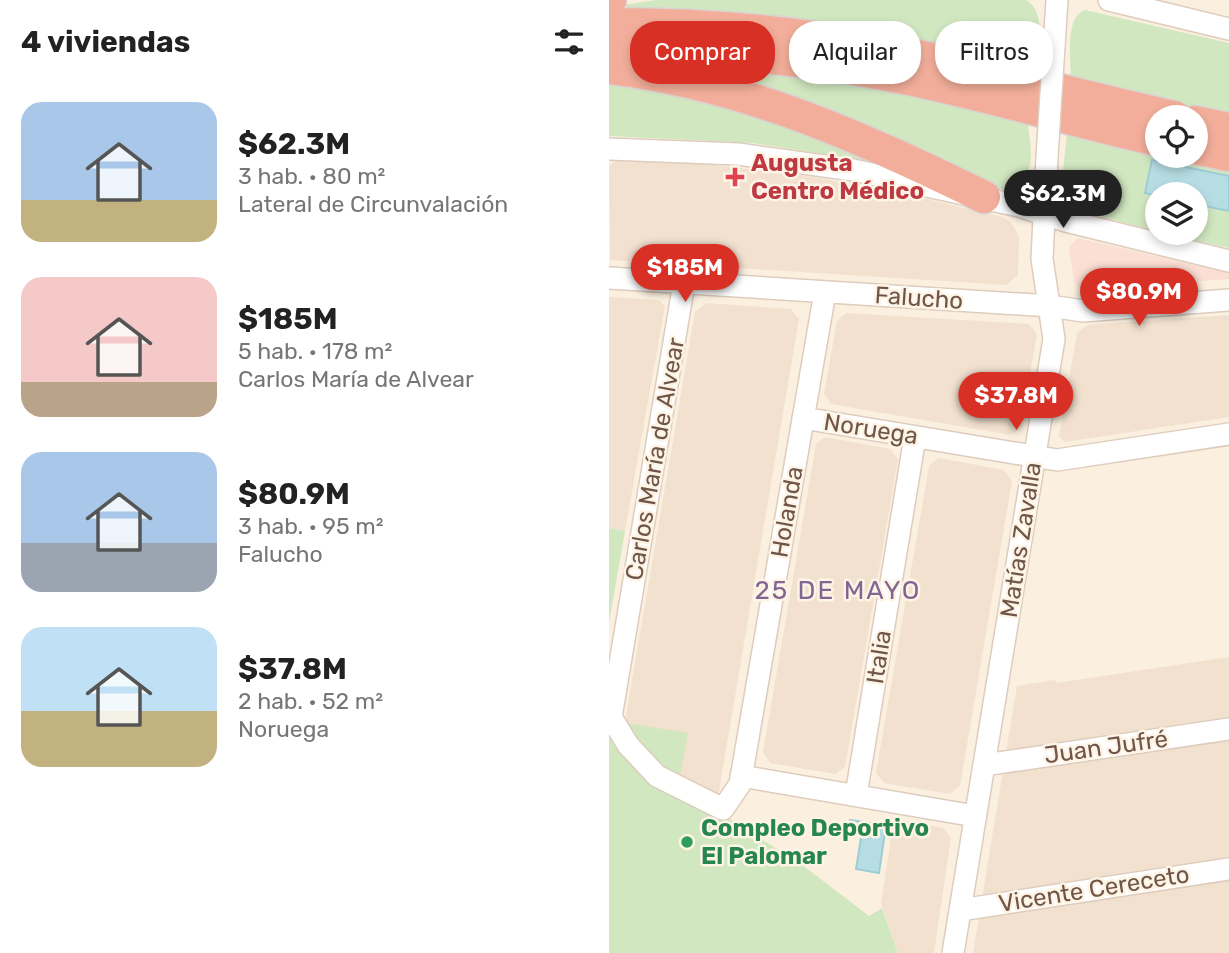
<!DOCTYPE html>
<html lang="es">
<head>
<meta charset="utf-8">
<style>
  body { margin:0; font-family:Rubik,sans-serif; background:#f6f6f6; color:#222; height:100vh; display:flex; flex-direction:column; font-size:26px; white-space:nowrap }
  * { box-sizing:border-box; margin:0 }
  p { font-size:23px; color:#767676 }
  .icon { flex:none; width:38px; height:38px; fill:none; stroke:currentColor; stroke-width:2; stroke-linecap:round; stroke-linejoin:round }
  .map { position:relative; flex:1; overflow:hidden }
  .drawer { display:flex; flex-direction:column; background:#fff; width:609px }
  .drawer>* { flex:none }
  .hud { position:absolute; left:21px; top:21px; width:494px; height:63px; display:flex; gap:14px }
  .controls { position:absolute; left:536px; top:105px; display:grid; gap:14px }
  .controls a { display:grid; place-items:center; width:63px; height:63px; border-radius:50%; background:#fff; box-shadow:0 4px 10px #0003; font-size:35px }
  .price { position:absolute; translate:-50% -60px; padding:0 16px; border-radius:24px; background:#d93025; color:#fff; font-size:23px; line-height:46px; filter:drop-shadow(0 2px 4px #0008) }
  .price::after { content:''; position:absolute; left:50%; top:42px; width:21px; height:16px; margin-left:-10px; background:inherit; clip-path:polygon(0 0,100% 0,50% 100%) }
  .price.active { background:#222; color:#fff }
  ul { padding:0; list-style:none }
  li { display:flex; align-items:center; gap:21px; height:175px; padding:0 21px }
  li span { display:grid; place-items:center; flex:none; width:196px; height:140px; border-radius:21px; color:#555 }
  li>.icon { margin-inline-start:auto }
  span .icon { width:84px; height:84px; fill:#fffc; stroke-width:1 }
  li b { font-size:30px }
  h2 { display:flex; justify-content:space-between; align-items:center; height:84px; padding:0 21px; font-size:30px }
  .tag { padding:0 24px; border-radius:28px; background:#fff; box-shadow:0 4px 10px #0003; font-size:24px; line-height:63px }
  .tag.active { background:#d93025; color:#fff }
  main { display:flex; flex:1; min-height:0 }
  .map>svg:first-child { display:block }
  .residential { fill:#f2e1cf }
  .commercial { fill:#fbdfd4 }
  .green { fill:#d1e7c0 }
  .water { fill:#b6dde3; stroke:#9dcdd4; stroke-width:2 }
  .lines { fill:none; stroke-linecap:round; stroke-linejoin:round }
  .minor-casing { stroke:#deccbd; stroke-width:24 }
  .highway-casing { stroke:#dad3d0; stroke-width:35 }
  .minor { stroke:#fff; stroke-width:21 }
  .highway { stroke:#f2ae9a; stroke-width:32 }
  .minor-bridge-casing { stroke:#deccbd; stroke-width:24; stroke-linecap:butt }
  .minor-bridge { stroke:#fff; stroke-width:21 }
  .health-dot { fill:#e0444e; stroke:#fef4e6; stroke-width:2.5 }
  .leisure-dot { fill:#2e9e5b; stroke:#fef4e6; stroke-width:2.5 }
  .labels { text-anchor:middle; stroke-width:5; stroke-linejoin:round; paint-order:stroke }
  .health-label { font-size:24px; font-weight:bold; fill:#be3a42; stroke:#fef4e6; text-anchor:start }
  .street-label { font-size:24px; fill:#705649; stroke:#fef4e6 }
  .leisure-label { font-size:24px; font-weight:bold; fill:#27864d; stroke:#fef4e6; text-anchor:start }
  .neighbourhood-label { font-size:26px; letter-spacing:2px; fill:#826593; stroke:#fef4e6 }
</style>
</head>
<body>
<main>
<section class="drawer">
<h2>4 viviendas<svg class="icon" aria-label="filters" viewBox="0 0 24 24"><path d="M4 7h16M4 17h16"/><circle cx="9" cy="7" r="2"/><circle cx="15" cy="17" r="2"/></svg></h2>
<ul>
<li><span style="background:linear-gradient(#a9c7e8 70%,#c2b280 0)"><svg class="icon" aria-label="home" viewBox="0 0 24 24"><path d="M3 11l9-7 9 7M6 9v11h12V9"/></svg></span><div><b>$62.3M</b><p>3 hab. · 80 m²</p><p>Lateral de Circunvalación</p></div></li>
<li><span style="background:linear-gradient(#f6c9c9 75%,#b9a48a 0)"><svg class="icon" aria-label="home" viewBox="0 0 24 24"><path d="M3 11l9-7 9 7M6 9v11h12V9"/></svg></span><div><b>$185M</b><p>5 hab. · 178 m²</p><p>Carlos María de Alvear</p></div></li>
<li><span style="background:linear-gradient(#a9c7e8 65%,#9aa5b1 0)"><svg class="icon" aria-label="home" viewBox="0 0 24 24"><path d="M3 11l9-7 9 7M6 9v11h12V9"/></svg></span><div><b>$80.9M</b><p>3 hab. · 95 m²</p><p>Falucho</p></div></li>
<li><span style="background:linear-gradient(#bfe0f5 60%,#c2b280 0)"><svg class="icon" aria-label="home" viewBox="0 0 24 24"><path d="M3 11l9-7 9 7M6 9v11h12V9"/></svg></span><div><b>$37.8M</b><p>2 hab. · 52 m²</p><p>Noruega</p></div></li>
</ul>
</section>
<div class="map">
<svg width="620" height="953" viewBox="0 0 620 953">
  <rect width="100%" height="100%" fill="#fbf0e0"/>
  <path class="residential" d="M7,160L89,163L204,177L297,194L393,217L401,221L410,236L409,275L397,285L1,260L0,166Z
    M0,297L50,300L56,306L16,531L0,528Z
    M97,303L182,309L190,319L109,797L70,781L32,743L16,721L86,312Z
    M237,313L420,324L428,334L411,429L401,435L222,404L215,394L228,321Z
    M620,315V417L456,442L450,436L468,333L478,325Z
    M216,437L281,449L289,459L236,767L226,774L161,763L154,752L207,444Z
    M330,458L395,470L403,481L351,786L341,794L275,783L267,773L320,466Z
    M620,657V953H364L408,686L446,680L447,683Z
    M285,819L334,828L342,838L325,953H289L272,903Z"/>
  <path class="commercial" d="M469,238L620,273V279L474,290L465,282L460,247Z"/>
  <path class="green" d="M47,0H417C440,14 427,49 422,70L0,10V7Z
    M476,10L620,43V116L462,81C462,62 455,17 476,10Z
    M29,64L155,71L295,92L419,123C421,146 430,175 403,186V191L368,184Z
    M0,81L138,110L261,161L144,143L0,136Z
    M458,133L548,154V156L620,168V248L552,233H586V194H548V232L463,208L452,191Z
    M0,528L16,531L0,623Z
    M17,723L79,733L70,781L32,743Z
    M0,730L43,784L122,820L192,864L260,916L273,908L289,953H0Z"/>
  <path class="water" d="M543,160L620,176V211L586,204V194L548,196L536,193Z
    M241,820L277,825L270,873L247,869L253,832L240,829Z"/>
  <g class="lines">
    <defs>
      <path id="minor" d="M500,0L620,29
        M445,46L448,0
        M0,149L129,154L244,170L410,206L457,221L620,261
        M0,278L441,306L474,311L620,300
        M75,283L2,717L19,745L48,776L114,809L131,784L216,292
        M194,418L448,460L620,434
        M375,765L620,729
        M132,776L366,816
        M247,795L306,437
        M351,910L620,869
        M344,953L445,339L433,259L438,157"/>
      <path id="highway" d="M0,0H1
        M0,24C83,24 167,30 249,44C355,63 459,94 565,117
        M0,50C99,49 198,59 295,78C380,95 463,121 548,140
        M0,68C139,85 251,137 375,197
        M586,122L620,129
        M586,148L620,155"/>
    </defs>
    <use href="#minor" class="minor-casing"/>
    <use href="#highway" class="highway-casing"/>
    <use href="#minor" class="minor"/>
    <use href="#highway" class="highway"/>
    <defs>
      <path id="minor-bridge" d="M438,157L445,46"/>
    </defs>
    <use href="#minor-bridge" class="minor-bridge-casing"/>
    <use href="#minor-bridge" class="minor-bridge"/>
  </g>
  <path class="health-dot" d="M122.5 166.5h7v7h7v7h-7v7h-7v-7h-7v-7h7z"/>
  <circle class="leisure-dot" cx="78" cy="842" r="7"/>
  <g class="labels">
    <g class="health-label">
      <text x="142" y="171">Augusta<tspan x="142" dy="28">Centro Médico</tspan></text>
    </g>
    <g class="street-label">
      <text transform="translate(310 298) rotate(4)" y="8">Falucho</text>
      <text transform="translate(262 429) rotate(9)" y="8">Noruega</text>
      <text transform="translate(46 459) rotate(-80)" y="8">Carlos María de Alvear</text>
      <text transform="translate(178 512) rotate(-80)" y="8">Holanda</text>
      <text transform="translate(412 540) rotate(-81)" y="8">Matías Zavalla</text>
      <text transform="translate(270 657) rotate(-81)" y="8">Italia</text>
      <text transform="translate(497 747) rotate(-8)" y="8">Juan Jufré</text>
      <text transform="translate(485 889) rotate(-9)" y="8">Vicente Cereceto</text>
    </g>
    <g class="leisure-label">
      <text x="92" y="836">Compleo Deportivo<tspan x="92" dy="28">El Palomar</tspan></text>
    </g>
    <g class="neighbourhood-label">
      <text x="229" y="599">25 DE MAYO</text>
    </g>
  </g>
</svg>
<div class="controls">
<a><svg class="icon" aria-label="locate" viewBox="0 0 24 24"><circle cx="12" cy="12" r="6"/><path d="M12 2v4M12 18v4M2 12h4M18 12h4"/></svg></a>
<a><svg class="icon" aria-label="layers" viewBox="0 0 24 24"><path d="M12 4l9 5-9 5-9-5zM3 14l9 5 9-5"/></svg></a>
</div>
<b class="price active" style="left:454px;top:230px">$62.3M</b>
<b class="price" style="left:76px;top:304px">$185M</b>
<b class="price" style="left:530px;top:328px">$80.9M</b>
<b class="price" style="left:407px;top:432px">$37.8M</b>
<div class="hud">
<a class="tag active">Comprar</a>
<a class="tag">Alquilar</a>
<a class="tag">Filtros</a>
</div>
</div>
</main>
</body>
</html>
